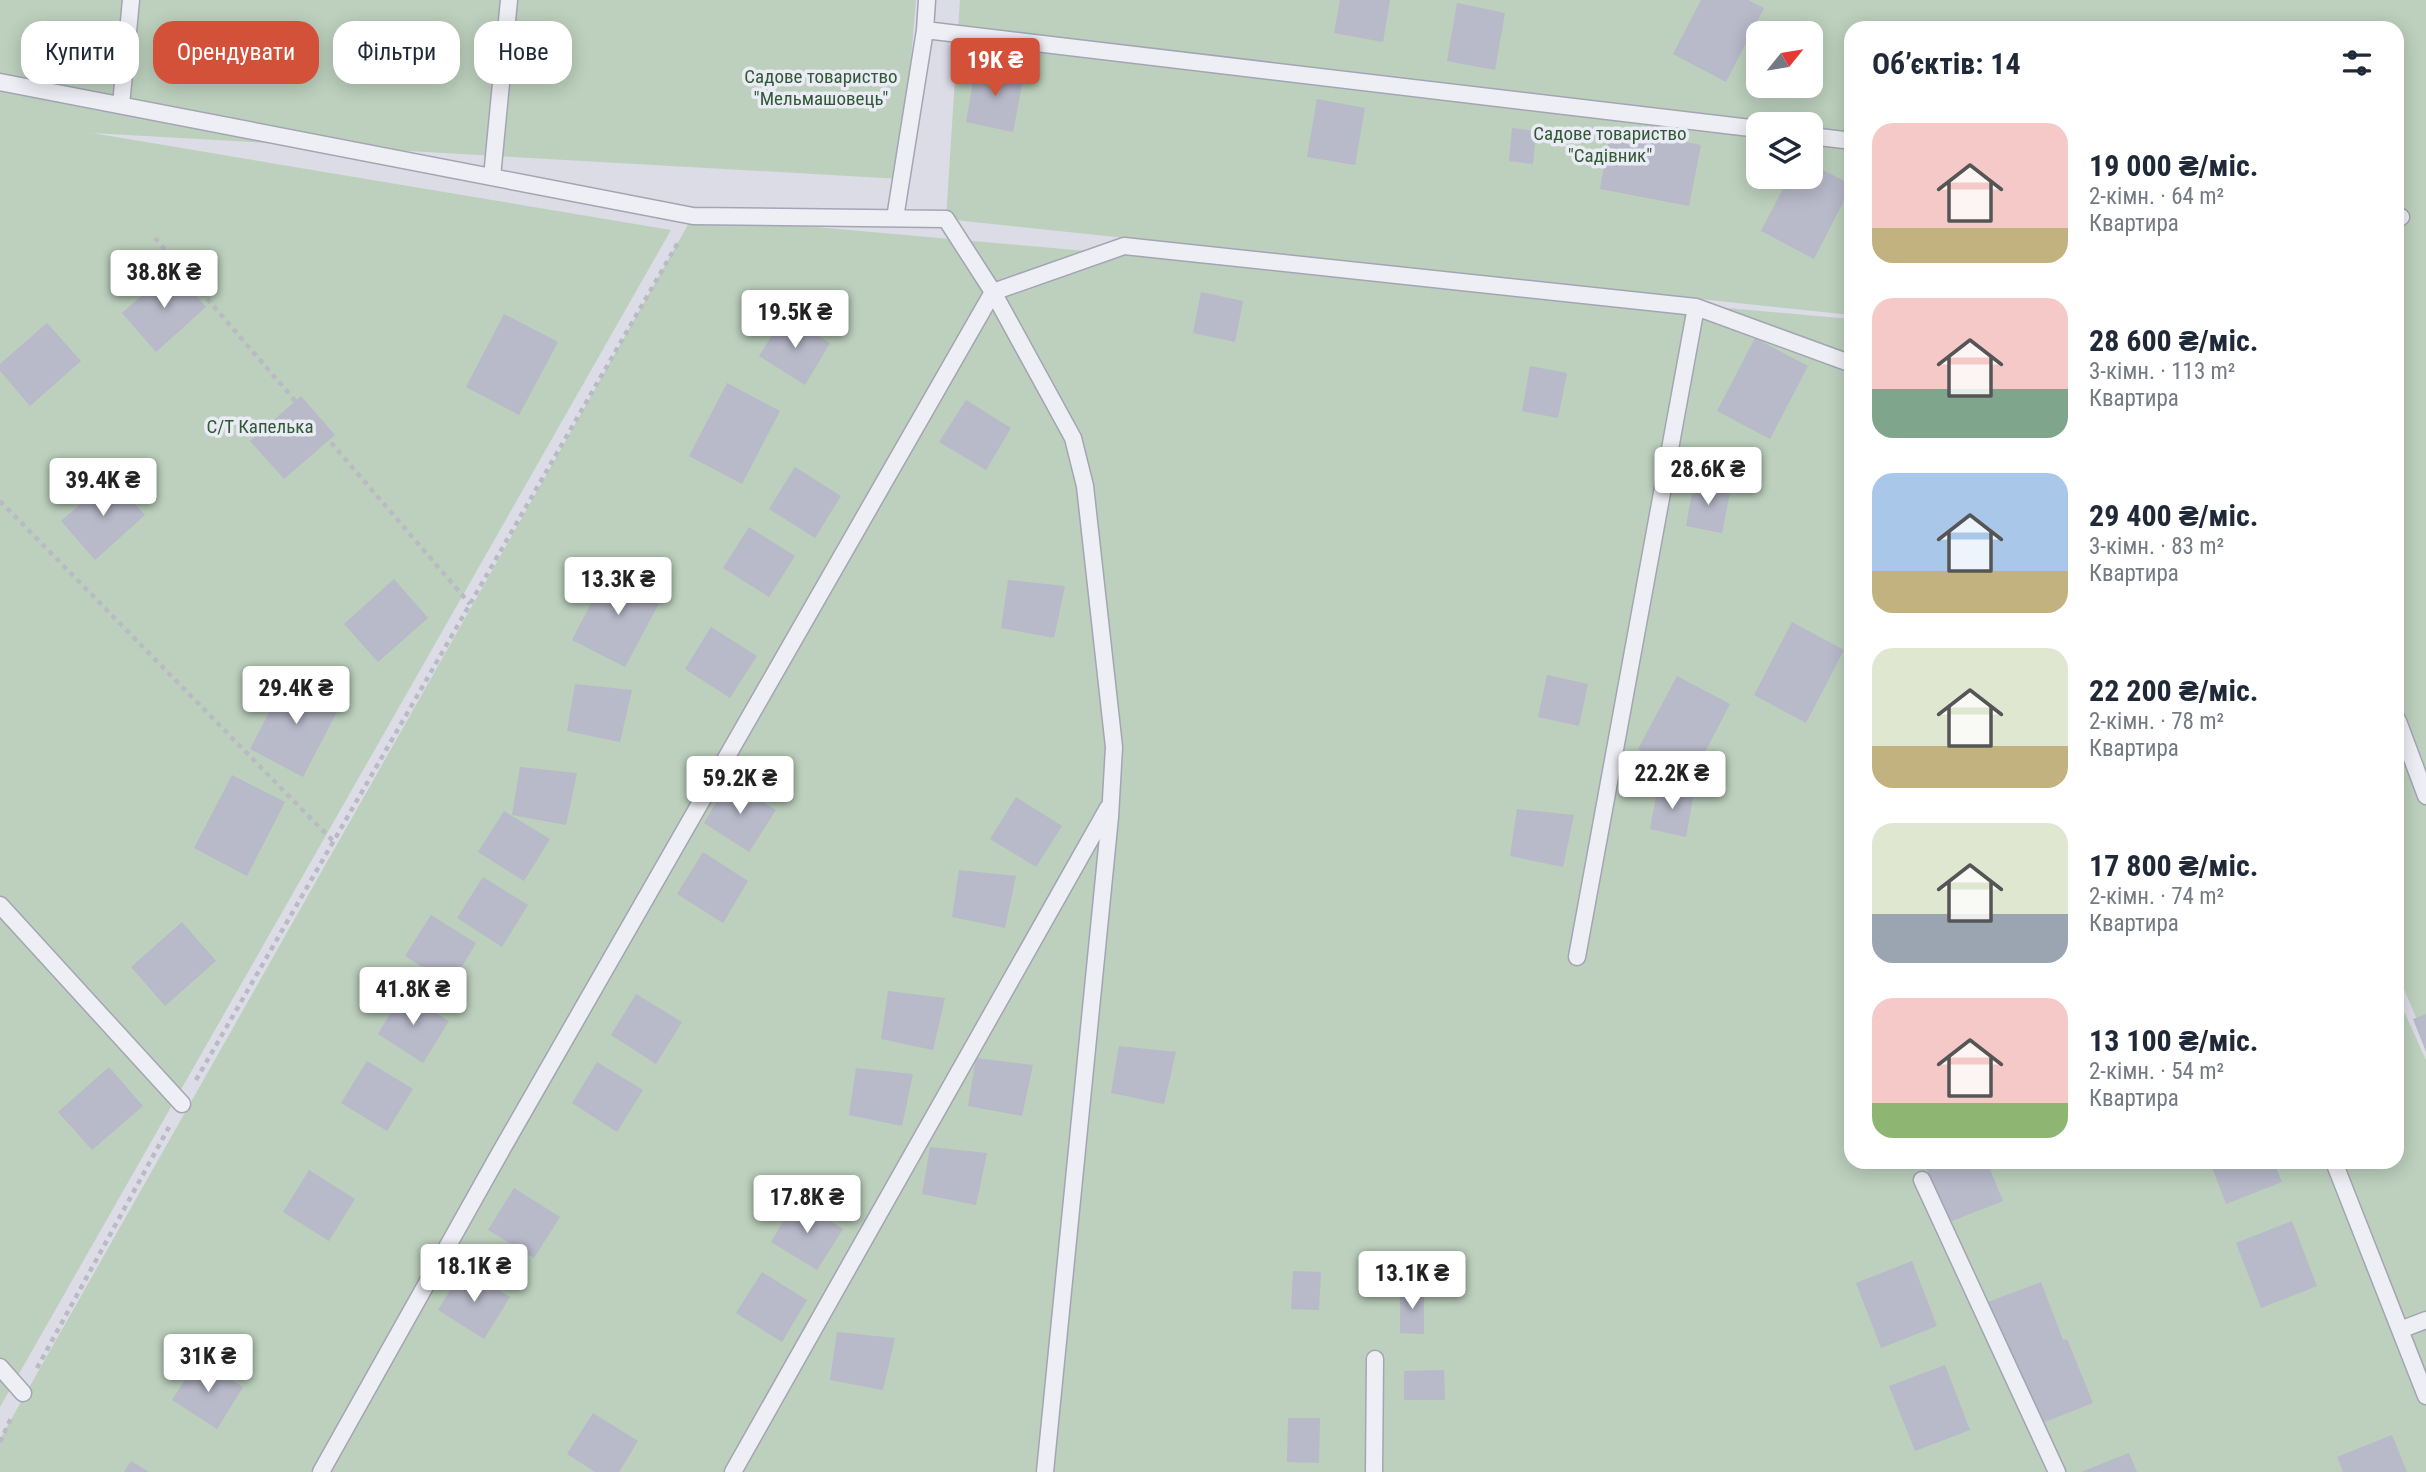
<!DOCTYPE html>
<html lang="uk">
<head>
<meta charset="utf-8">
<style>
  body { margin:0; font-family:"Roboto Condensed",sans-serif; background:#f2f2f3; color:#1f2937; height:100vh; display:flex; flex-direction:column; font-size:26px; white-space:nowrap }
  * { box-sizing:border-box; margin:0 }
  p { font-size:23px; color:#747a83 }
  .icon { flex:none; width:38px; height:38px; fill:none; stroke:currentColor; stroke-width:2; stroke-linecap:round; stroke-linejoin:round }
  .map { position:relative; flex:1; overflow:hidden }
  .details { position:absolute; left:1844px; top:21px; width:560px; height:1148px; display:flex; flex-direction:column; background:#fff; border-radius:21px; box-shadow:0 4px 18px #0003 }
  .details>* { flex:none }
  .hud { position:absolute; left:21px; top:21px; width:665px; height:63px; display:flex; gap:14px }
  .needle { width:46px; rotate:60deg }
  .fabs { position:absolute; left:1746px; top:21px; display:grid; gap:14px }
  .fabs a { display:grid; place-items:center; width:77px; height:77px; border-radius:14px; background:#fff; box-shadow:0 4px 18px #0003; font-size:35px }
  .price { position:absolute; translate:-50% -60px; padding:0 16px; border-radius:7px; background:#fff; color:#222; font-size:23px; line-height:46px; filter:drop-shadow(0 2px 4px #0008) }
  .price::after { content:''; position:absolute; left:50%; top:42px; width:21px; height:16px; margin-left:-10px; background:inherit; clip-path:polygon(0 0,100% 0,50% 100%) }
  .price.selected { background:#d35039; color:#fff }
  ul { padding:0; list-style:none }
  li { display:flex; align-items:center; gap:21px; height:175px; padding:0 28px }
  li span { display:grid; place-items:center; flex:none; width:196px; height:140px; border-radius:21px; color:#555 }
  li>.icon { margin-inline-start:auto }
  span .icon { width:84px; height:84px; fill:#fffc; stroke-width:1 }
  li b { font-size:30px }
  h2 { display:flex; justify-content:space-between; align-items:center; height:84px; padding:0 28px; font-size:30px }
  .tag { padding:0 24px; border-radius:21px; background:#fff; box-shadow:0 4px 18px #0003; font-size:24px; line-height:63px }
  .tag.selected { background:#d35039; color:#fff }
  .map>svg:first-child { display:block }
  .green { fill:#bcd0bd; fill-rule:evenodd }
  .building { fill:#b8b9c9 }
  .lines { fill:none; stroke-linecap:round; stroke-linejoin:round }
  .lane-casing { stroke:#a4a5b3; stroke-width:19 }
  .path { stroke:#babac5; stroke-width:4.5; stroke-dasharray:5 5; stroke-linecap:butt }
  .lane { stroke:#eeeef5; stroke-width:16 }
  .labels { text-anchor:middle; stroke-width:7; stroke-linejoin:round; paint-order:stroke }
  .park-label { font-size:19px; fill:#315936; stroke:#eaebf4 }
</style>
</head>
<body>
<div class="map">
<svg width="2426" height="1472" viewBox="0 0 2426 1472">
  <rect width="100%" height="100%" fill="#dbdce6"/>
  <path class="green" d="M0,0H916L901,179L92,133L671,230L0,1407Z
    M960,0H2426V1041L2398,975V28H1852L1851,315L946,219ZM1759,33H1811V86H1759ZM1759,124H1811V177H1759Z
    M693,216L1851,319L1852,1162H2398V998L2426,1060V1472H0V1439Z"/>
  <path class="building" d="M1340,0H1390L1383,42L1334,33Z
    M1701,0H1748L1764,8L1726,82L1673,54Z
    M1457,3L1505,13L1495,70L1447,61Z
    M976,65L1024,74L1013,132L966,122Z
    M1317,99L1365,108L1355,165L1307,157Z
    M1512,128L1536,131L1533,164L1509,161Z
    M1611,128L1701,145L1689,206L1600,189Z
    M1811,164L1852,185L1814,259L1761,231L1789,177H1811Z
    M172,269L206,307L156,352L122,313Z
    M1201,292L1243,301L1235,342L1193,333Z
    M504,314L558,342L519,415L466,387Z
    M785,315L830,343L805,385L759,356Z
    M47,323L81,361L30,406L0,371V364Z
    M1755,338L1808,366L1770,439L1717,411Z
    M1530,366L1567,373L1558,418L1522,411Z
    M727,383L780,411L742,484L689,456Z
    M301,396L335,435L284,479L250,441Z
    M966,400L1011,428L986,470L939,442Z
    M795,467L841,496L815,538L769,509Z
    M111,477L145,515L95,560L61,521Z
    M1694,481L1731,488L1722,533L1686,526Z
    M749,527L795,556L769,597L723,568Z
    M610,566L664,594L625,667L572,640Z
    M394,579L428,618L378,662L344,624Z
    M1008,580L1065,586L1054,638L1001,628Z
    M1792,622L1844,650L1806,723L1754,695Z
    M711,627L757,656L730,698L685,669Z
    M1547,675L1588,684L1579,726L1538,717Z
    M288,676L341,704L303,777L250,749Z
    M1677,676L1730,704L1692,777L1638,749Z
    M575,684L632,690L620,742L567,731Z
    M520,767L577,773L566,825L512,815Z
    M232,775L285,802L247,876L194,848Z
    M729,781L776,810L749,852L704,823Z
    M1658,785L1694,792L1686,837L1650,829Z
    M1016,797L1062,826L1036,867L990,839Z
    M1517,809L1574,815L1563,867L1510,856Z
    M504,811L550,839L524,881L478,852Z
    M703,852L748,881L723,923L677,894Z
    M959,870L1016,876L1005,928L952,917Z
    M483,877L528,905L502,947L457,918Z
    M431,915L476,943L451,985L405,956Z
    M182,922L216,961L165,1006L131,967Z
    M888,991L945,998L933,1050L881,1039Z
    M403,992L449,1021L423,1063L378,1034Z
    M636,994L682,1022L656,1064L611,1035Z
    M2426,1014V1052L2413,1019Z
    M1119,1046L1176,1052L1164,1104L1111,1093Z
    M976,1058L1033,1065L1022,1116L968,1106Z
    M367,1061L413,1089L387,1131L341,1103Z
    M597,1062L643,1090L617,1132L572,1103Z
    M109,1067L143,1106L92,1150L58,1112Z
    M856,1068L913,1074L902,1126L849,1115Z
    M930,1147L987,1153L976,1205L922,1194Z
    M1924,1162H1987L2003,1201L1947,1223Z
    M2210,1162H2274L2282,1182L2226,1204Z
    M309,1170L355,1199L329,1241L283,1212Z
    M514,1188L560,1217L534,1258L488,1230Z
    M796,1200L843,1229L817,1270L771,1242Z
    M2292,1221L2317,1286L2261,1308L2236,1243Z
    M1912,1261L1937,1326L1881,1348L1856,1283Z
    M464,1268L510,1297L484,1339L438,1310Z
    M1293,1271L1321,1272L1319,1310L1291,1309Z
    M762,1272L807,1300L782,1342L736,1313Z
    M2041,1282L2063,1340L2067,1339L2093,1403L2037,1425L1985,1303Z
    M1400,1289H1424V1334L1400,1333Z
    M837,1332L895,1338L883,1390L830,1380Z
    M198,1359L243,1387L217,1429L172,1400Z
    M1945,1365L1970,1430L1915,1451L1889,1386Z
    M1444,1370L1445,1400H1404V1371Z
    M593,1413L638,1441L619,1472H595L567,1454Z
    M1288,1418H1320L1319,1463L1287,1462Z
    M2392,1435L2407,1472H2343L2337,1457Z
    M2129,1453L2137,1472H2081Z
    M131,1461L149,1472H124Z"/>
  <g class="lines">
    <defs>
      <path id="lane" d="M925,30L1759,129
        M0,82L693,216L946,219L993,292L1073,438L1085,486L1114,747L1110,817L1045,1472
        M121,105L131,0
        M1811,136L1852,141
        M492,177L509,0
        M2398,216L2401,217
        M895,218L925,30L927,0
        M2398,721L2426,796
        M0,905L182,1104
        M1577,957L1696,307
        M2334,1162L2426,1396
        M1922,1180L2057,1472
        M2400,1330L2426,1320
        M0,1367L23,1393
        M321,1472L501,1151L993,292L1124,246L1696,307L1852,364
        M733,1472L1108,808
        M1374,1472L1375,1359"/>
    </defs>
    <use href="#lane" class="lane-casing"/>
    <path class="path" d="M155,238L470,604
      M0,501L333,841
      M196,1080L679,241
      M37,1368L169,1127
      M0,1442L12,1416"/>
    <use href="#lane" class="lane"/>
  </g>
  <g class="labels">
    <g class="park-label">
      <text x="821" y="83">Садове товариство<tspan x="821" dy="22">"Мельмашовець"</tspan></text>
      <text x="1610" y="140">Садове товариство<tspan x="1610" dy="22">"Садівник"</tspan></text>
      <text x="260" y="433">С/Т Капелька</text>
    </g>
  </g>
</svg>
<div class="fabs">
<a><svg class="needle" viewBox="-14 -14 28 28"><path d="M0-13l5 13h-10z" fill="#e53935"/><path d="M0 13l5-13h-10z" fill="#747a83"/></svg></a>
<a><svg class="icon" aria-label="layers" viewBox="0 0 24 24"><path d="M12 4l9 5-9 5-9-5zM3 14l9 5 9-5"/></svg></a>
</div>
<b class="price selected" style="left:995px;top:98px">19K ₴</b>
<b class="price" style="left:164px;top:310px">38.8K ₴</b>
<b class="price" style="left:795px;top:350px">19.5K ₴</b>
<b class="price" style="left:1708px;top:507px">28.6K ₴</b>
<b class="price" style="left:103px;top:518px">39.4K ₴</b>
<b class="price" style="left:618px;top:617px">13.3K ₴</b>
<b class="price" style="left:296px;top:726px">29.4K ₴</b>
<b class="price" style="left:1672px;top:811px">22.2K ₴</b>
<b class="price" style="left:740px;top:816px">59.2K ₴</b>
<b class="price" style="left:413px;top:1027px">41.8K ₴</b>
<b class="price" style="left:807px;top:1235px">17.8K ₴</b>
<b class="price" style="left:474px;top:1304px">18.1K ₴</b>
<b class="price" style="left:1412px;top:1311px">13.1K ₴</b>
<b class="price" style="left:208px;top:1394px">31K ₴</b>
<div class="hud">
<a class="tag">Купити</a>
<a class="tag selected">Орендувати</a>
<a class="tag">Фільтри</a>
<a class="tag">Нове</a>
</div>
<section class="details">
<h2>Об’єктів: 14<svg class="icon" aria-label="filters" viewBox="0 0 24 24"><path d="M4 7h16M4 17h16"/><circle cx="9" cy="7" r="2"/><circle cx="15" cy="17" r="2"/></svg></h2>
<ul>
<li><span style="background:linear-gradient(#f6c9c9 75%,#c2b280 0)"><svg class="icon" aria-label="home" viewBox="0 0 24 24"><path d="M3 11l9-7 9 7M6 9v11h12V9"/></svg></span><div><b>19 000 ₴/міс.</b><p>2-кімн. · 64 m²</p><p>Квартира</p></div></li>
<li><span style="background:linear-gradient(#f6c9c9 65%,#7fa58c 0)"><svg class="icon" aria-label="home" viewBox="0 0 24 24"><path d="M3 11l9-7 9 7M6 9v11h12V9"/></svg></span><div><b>28 600 ₴/міс.</b><p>3-кімн. · 113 m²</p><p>Квартира</p></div></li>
<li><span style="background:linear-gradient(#a9c7e8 70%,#c2b280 0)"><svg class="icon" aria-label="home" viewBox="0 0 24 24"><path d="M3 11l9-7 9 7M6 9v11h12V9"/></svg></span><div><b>29 400 ₴/міс.</b><p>3-кімн. · 83 m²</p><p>Квартира</p></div></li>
<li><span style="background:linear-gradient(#dfe7d0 70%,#c2b280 0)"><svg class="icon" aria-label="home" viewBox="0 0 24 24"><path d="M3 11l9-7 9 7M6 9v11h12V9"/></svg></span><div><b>22 200 ₴/міс.</b><p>2-кімн. · 78 m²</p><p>Квартира</p></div></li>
<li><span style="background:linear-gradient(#dfe7d0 65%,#9aa5b1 0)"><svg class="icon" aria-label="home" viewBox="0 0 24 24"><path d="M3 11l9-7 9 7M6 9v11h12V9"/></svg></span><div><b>17 800 ₴/міс.</b><p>2-кімн. · 74 m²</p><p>Квартира</p></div></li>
<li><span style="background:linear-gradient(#f6c9c9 75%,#8fb573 0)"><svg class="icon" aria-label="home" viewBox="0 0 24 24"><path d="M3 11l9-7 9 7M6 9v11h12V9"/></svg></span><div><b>13 100 ₴/міс.</b><p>2-кімн. · 54 m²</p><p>Квартира</p></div></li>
</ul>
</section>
</div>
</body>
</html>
